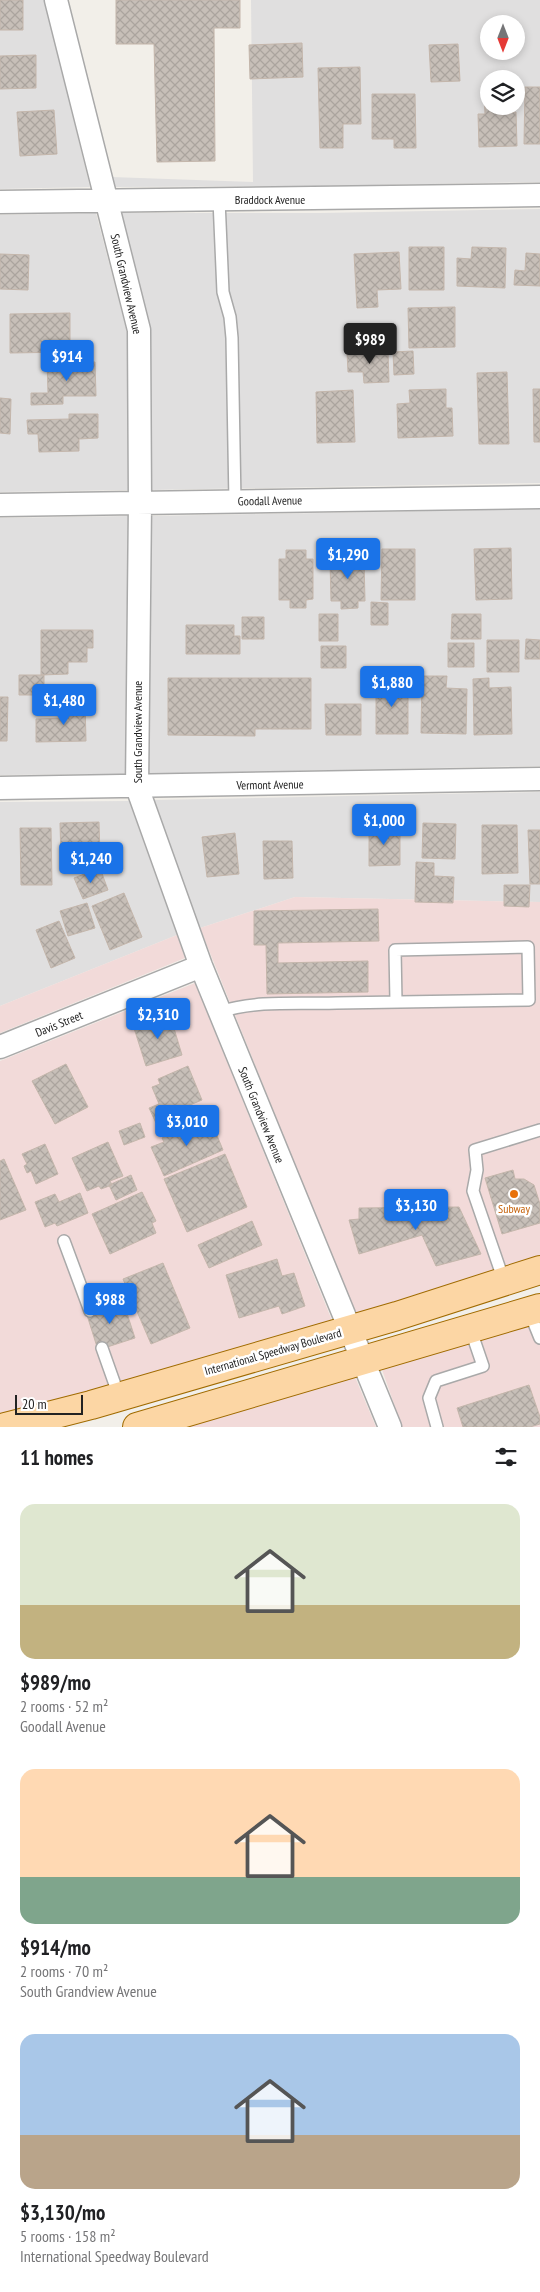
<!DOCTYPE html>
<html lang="en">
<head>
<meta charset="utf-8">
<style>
  body { margin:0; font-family:"PT Sans Narrow",sans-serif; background:#f2f2f2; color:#202124; height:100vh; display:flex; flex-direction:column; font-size:19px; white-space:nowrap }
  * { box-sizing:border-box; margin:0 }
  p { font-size:16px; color:#757577 }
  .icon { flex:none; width:28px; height:28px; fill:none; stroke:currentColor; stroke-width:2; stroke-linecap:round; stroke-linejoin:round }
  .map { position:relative; height:1427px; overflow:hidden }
  .drawer { display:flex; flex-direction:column; background:#fff; flex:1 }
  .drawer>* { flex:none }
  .needle { width:32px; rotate:180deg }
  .buttons { position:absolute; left:480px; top:15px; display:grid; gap:10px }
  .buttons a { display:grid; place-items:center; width:45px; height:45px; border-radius:50%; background:#fff; box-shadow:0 2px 8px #0003; font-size:25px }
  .scale { position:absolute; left:15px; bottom:12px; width:68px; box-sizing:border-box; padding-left:5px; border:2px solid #222; border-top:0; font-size:14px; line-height:18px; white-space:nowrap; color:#222; -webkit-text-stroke:4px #fff; paint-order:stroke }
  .price { position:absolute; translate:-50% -42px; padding:0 11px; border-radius:5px; background:#1a73e8; color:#fff; font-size:16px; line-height:32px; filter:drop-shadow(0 1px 2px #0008) }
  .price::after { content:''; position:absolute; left:50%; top:30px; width:15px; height:11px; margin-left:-8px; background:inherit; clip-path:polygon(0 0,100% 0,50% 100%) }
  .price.active { background:#222; color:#fff }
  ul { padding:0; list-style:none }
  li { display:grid; align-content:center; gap:10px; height:265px; padding:0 20px }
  li span { display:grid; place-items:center; height:155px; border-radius:15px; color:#555 }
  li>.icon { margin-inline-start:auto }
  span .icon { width:90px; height:90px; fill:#fffc; stroke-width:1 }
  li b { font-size:21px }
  h2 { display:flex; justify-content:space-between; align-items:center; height:60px; padding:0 20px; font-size:21px }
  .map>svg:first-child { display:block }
  .residential { fill:#e0dfdf; fill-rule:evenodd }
  .commercial { fill:#f2dad9 }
  .building { fill:url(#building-cross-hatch); stroke:#c4b6ab }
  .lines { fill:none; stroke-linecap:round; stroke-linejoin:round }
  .service-casing { stroke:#a9a9a9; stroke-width:14 }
  .minor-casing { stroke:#a9a9a9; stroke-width:25 }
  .primary-casing { stroke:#a06b00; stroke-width:30 }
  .service { stroke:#fff; stroke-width:11 }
  .minor { stroke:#fff; stroke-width:22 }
  .primary { stroke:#fcd6a4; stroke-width:28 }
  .food-dot { fill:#e8710a; stroke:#fff; stroke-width:2 }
  .labels { text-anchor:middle; stroke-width:5; stroke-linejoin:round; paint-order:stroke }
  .street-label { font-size:12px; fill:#222; stroke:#fff }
  .food-label { font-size:12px; fill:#c56008; stroke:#fff }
</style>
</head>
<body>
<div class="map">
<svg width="540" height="1427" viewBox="0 0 540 1427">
  <defs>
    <pattern id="building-cross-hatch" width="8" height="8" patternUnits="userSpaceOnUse" patternTransform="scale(1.25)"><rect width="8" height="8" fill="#c7bfb8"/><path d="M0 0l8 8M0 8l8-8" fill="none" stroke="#aba49e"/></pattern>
  </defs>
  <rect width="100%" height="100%" fill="#f2efe9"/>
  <path class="residential" d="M0,0H44L90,187L0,189Z
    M251,0H540V182L320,186L114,187L111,177L253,182ZM489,24H516V51H489ZM489,79H516V106H489Z
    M540,209V483L151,490L121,213H320Z
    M96,213L127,332L128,490L0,492V215Z
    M540,509V766L148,774L151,516Z
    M128,516L125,774L0,775V518Z
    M540,792V902L295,897L200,928L154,800Z
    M129,801L177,935L0,1006V802Z"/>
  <path class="commercial" d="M295,897L540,902V1264L358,1321L200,928Z
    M177,935L185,958L0,1033V1006Z
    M195,983L335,1328L0,1427V1061Z
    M540,1312V1427H402L378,1358Z
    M350,1365L376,1427H154Z"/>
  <path class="building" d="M0,0H23V30H0Z
    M116,0H240V28H214L215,161L157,162L154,44H116Z
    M302,43L303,77L250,79L249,45Z
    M458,44L460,81L431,82L429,45Z
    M36,55V88L0,89V56Z
    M360,67L361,124H343V148H320L318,68Z
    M484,87H489V106H505L506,113L516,112L517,146L479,147L478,114H485Z
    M525,87H540V144H524Z
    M372,94H415L416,148H394V139H372Z
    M54,110L57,154L20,156L17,112Z
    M409,247H444V290H409Z
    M472,247L506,248L505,288L457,286V258L471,259Z
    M399,252L401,289L377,290L378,307L357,308L354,254Z
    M526,253L540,254V286L514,285L515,270L525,271Z
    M0,254L29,255L28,290L0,289Z
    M455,307V347L409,348L408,308Z
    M70,313V352L10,353V314Z
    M388,351L389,382L364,383L363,372H348L347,352Z
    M413,351L414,374L394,375L393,352Z
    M47,362H95L96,396H63V404L31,405V393H48Z
    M507,372L509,444H479L477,373Z
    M446,389V408H452L453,436L398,438L397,404L410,403L409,390Z
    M533,389H540V442H534Z
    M353,390L355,442L317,443L316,392Z
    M0,398L11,399L10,434L0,433Z
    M69,414H98V438L79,439V451L39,452L38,434H28L27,420L69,419Z
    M511,548L512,599L476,600L474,549Z
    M382,549H415V600H381Z
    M286,550H306V559H313V599L306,600V608H290V600H279V559H286Z
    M358,550V560H364L365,601H358V608L341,609V601H331L330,561H338L337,551Z
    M371,602L388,603V625H371Z
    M319,614H338V641H319Z
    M452,614H481V639H451Z
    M242,617H264V639H242Z
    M186,625H234V636H240V654H186Z
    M41,630H93V648H87V662H68V674L41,675Z
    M526,639L540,640V659H525Z
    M487,640H519V672H487Z
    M448,643H474V667H448Z
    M321,646H346V668H321Z
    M19,675H44V695H19Z
    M422,676H447L446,688L467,689L466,734L421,733Z
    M168,678H311V729H255V736L168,735Z
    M489,678V688L511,687L512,734L474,735L473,679Z
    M376,683H408V734H376Z
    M0,697H8L7,741H0Z
    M85,703L86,741L36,742V719L66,718L65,704Z
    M325,704H361V735H326Z
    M99,822L100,858L61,859L60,823Z
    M423,823L456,824L455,859L422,858Z
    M482,825H517L518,873L482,874Z
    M400,826V865L369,866V827Z
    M20,828H51L52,885H21Z
    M528,830H540V884H530Z
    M235,833L239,874L207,877L202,837Z
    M263,841H292L293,878L264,879Z
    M416,862L434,863V876L454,877L453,903L415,902Z
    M100,868L108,890L83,899L74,878Z
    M504,885H530L529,907L504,906Z
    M124,893L142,937L110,950L92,906Z
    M87,903L95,928L68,936L60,911Z
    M378,909L379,941L278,943V963L368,961V992L267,994L266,945H254V911Z
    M59,921L75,958L51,968L36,930Z
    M170,1015L182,1055L146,1066L133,1025Z
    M66,1064L88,1107L55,1124L32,1081Z
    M188,1066L202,1100L175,1111L176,1115L156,1123L149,1108L159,1104L152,1087L160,1084L158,1079Z
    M211,1121L223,1150L164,1176L151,1147L164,1142L162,1138L196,1123L197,1127Z
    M140,1123L145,1137L124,1145L119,1131Z
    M108,1142L123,1176L110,1181L112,1185L101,1189L99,1186L87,1191L72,1158Z
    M45,1144L58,1174L36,1184L31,1171L27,1173L24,1166L27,1164L22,1154Z
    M225,1154L247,1207L187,1232L164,1179Z
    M4,1159L26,1210L0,1220V1161Z
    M513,1170L515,1179H524L534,1185L540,1204V1223L502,1234L485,1178Z
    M131,1175L137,1190L116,1200L109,1185Z
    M142,1192L156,1221L152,1223L156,1233L110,1254L92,1214Z
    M80,1193L88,1213L57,1226L55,1223L45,1227L35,1202L55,1194L59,1202Z
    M459,1207L481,1254L436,1266L422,1235L359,1254L349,1220L359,1219V1208Z
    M252,1221L262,1245L209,1268L198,1245Z
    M277,1259L282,1276L294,1273L305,1306L282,1314L279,1306L239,1318L226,1275Z
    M163,1263L190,1328L151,1344L123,1279Z
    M123,1301L135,1338L98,1350L86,1312Z
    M529,1385L540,1417V1424L530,1427H463L457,1408Z"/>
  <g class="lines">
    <defs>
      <path id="service" d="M219,200L223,292L230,317L232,338L235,502
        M219,1012C257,1000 298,1004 337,1003C401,1002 465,1001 529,1000L528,947L395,950L396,1002
        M64,1241L90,1311
        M504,1281L473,1191L477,1170L475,1150L540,1130
        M529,1311L540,1338
        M102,1348L119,1396
        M437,1427L429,1398L436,1381L483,1366L470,1328"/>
      <path id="minor" d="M56,0L139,330L140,503L137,787L201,966L390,1427
        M0,202L540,195
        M0,505L540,497
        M0,788L540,779
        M0,1047L201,966"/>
      <path id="primary" d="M5,1427L91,1405L397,1316L540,1270
        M137,1427L540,1308"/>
    </defs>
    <use href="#service" class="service-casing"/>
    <use href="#minor" class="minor-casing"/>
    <use href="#primary" class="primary-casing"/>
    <use href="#service" class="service"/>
    <use href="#minor" class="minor"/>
    <use href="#primary" class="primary"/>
  </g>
  <circle class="food-dot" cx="514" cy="1194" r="5"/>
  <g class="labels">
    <g class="street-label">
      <text x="270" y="204">Braddock Avenue</text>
      <text transform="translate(126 284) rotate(77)" y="4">South Grandview Avenue</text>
      <text transform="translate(270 501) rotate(-1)" y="4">Goodall Avenue</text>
      <text transform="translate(138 732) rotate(-90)" y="4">South Grandview Avenue</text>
      <text transform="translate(270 785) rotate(-1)" y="4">Vermont Avenue</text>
      <text transform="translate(59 1024) rotate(-22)" y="4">Davis Street</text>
      <text transform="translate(261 1115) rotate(68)" y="4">South Grandview Avenue</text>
      <text transform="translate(273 1352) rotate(-16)" y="4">International Speedway Boulevard</text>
    </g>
    <g class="food-label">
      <text x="514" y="1213">Subway</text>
    </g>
  </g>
</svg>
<div class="buttons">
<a><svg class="needle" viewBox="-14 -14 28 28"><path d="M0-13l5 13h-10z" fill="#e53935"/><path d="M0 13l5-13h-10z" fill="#757577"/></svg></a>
<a><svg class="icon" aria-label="layers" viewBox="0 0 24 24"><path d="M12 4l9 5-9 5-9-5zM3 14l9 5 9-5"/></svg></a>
</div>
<div class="scale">20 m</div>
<b class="price active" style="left:370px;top:365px">$989</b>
<b class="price" style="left:67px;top:382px">$914</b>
<b class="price" style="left:348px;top:580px">$1,290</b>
<b class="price" style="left:392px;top:708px">$1,880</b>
<b class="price" style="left:64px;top:726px">$1,480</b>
<b class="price" style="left:384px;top:846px">$1,000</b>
<b class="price" style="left:91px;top:884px">$1,240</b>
<b class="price" style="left:158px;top:1040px">$2,310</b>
<b class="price" style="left:187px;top:1147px">$3,010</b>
<b class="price" style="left:416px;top:1231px">$3,130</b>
<b class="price" style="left:110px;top:1325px">$988</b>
</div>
<section class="drawer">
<h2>11 homes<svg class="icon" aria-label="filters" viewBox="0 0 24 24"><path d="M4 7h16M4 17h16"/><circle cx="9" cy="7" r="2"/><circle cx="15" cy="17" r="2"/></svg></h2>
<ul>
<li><span style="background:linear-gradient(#dfe7d0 65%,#c2b280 0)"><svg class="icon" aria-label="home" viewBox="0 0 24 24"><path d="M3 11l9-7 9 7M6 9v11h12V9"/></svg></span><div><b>$989/mo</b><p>2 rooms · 52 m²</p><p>Goodall Avenue</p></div></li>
<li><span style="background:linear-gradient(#ffd9b3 70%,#7fa58c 0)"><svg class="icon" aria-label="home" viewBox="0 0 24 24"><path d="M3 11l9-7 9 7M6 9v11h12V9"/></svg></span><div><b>$914/mo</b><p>2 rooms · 70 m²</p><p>South Grandview Avenue</p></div></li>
<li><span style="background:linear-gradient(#a9c7e8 65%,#b9a48a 0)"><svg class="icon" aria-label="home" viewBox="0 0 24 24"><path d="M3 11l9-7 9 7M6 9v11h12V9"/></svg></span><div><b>$3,130/mo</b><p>5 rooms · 158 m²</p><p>International Speedway Boulevard</p></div></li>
</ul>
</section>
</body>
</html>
